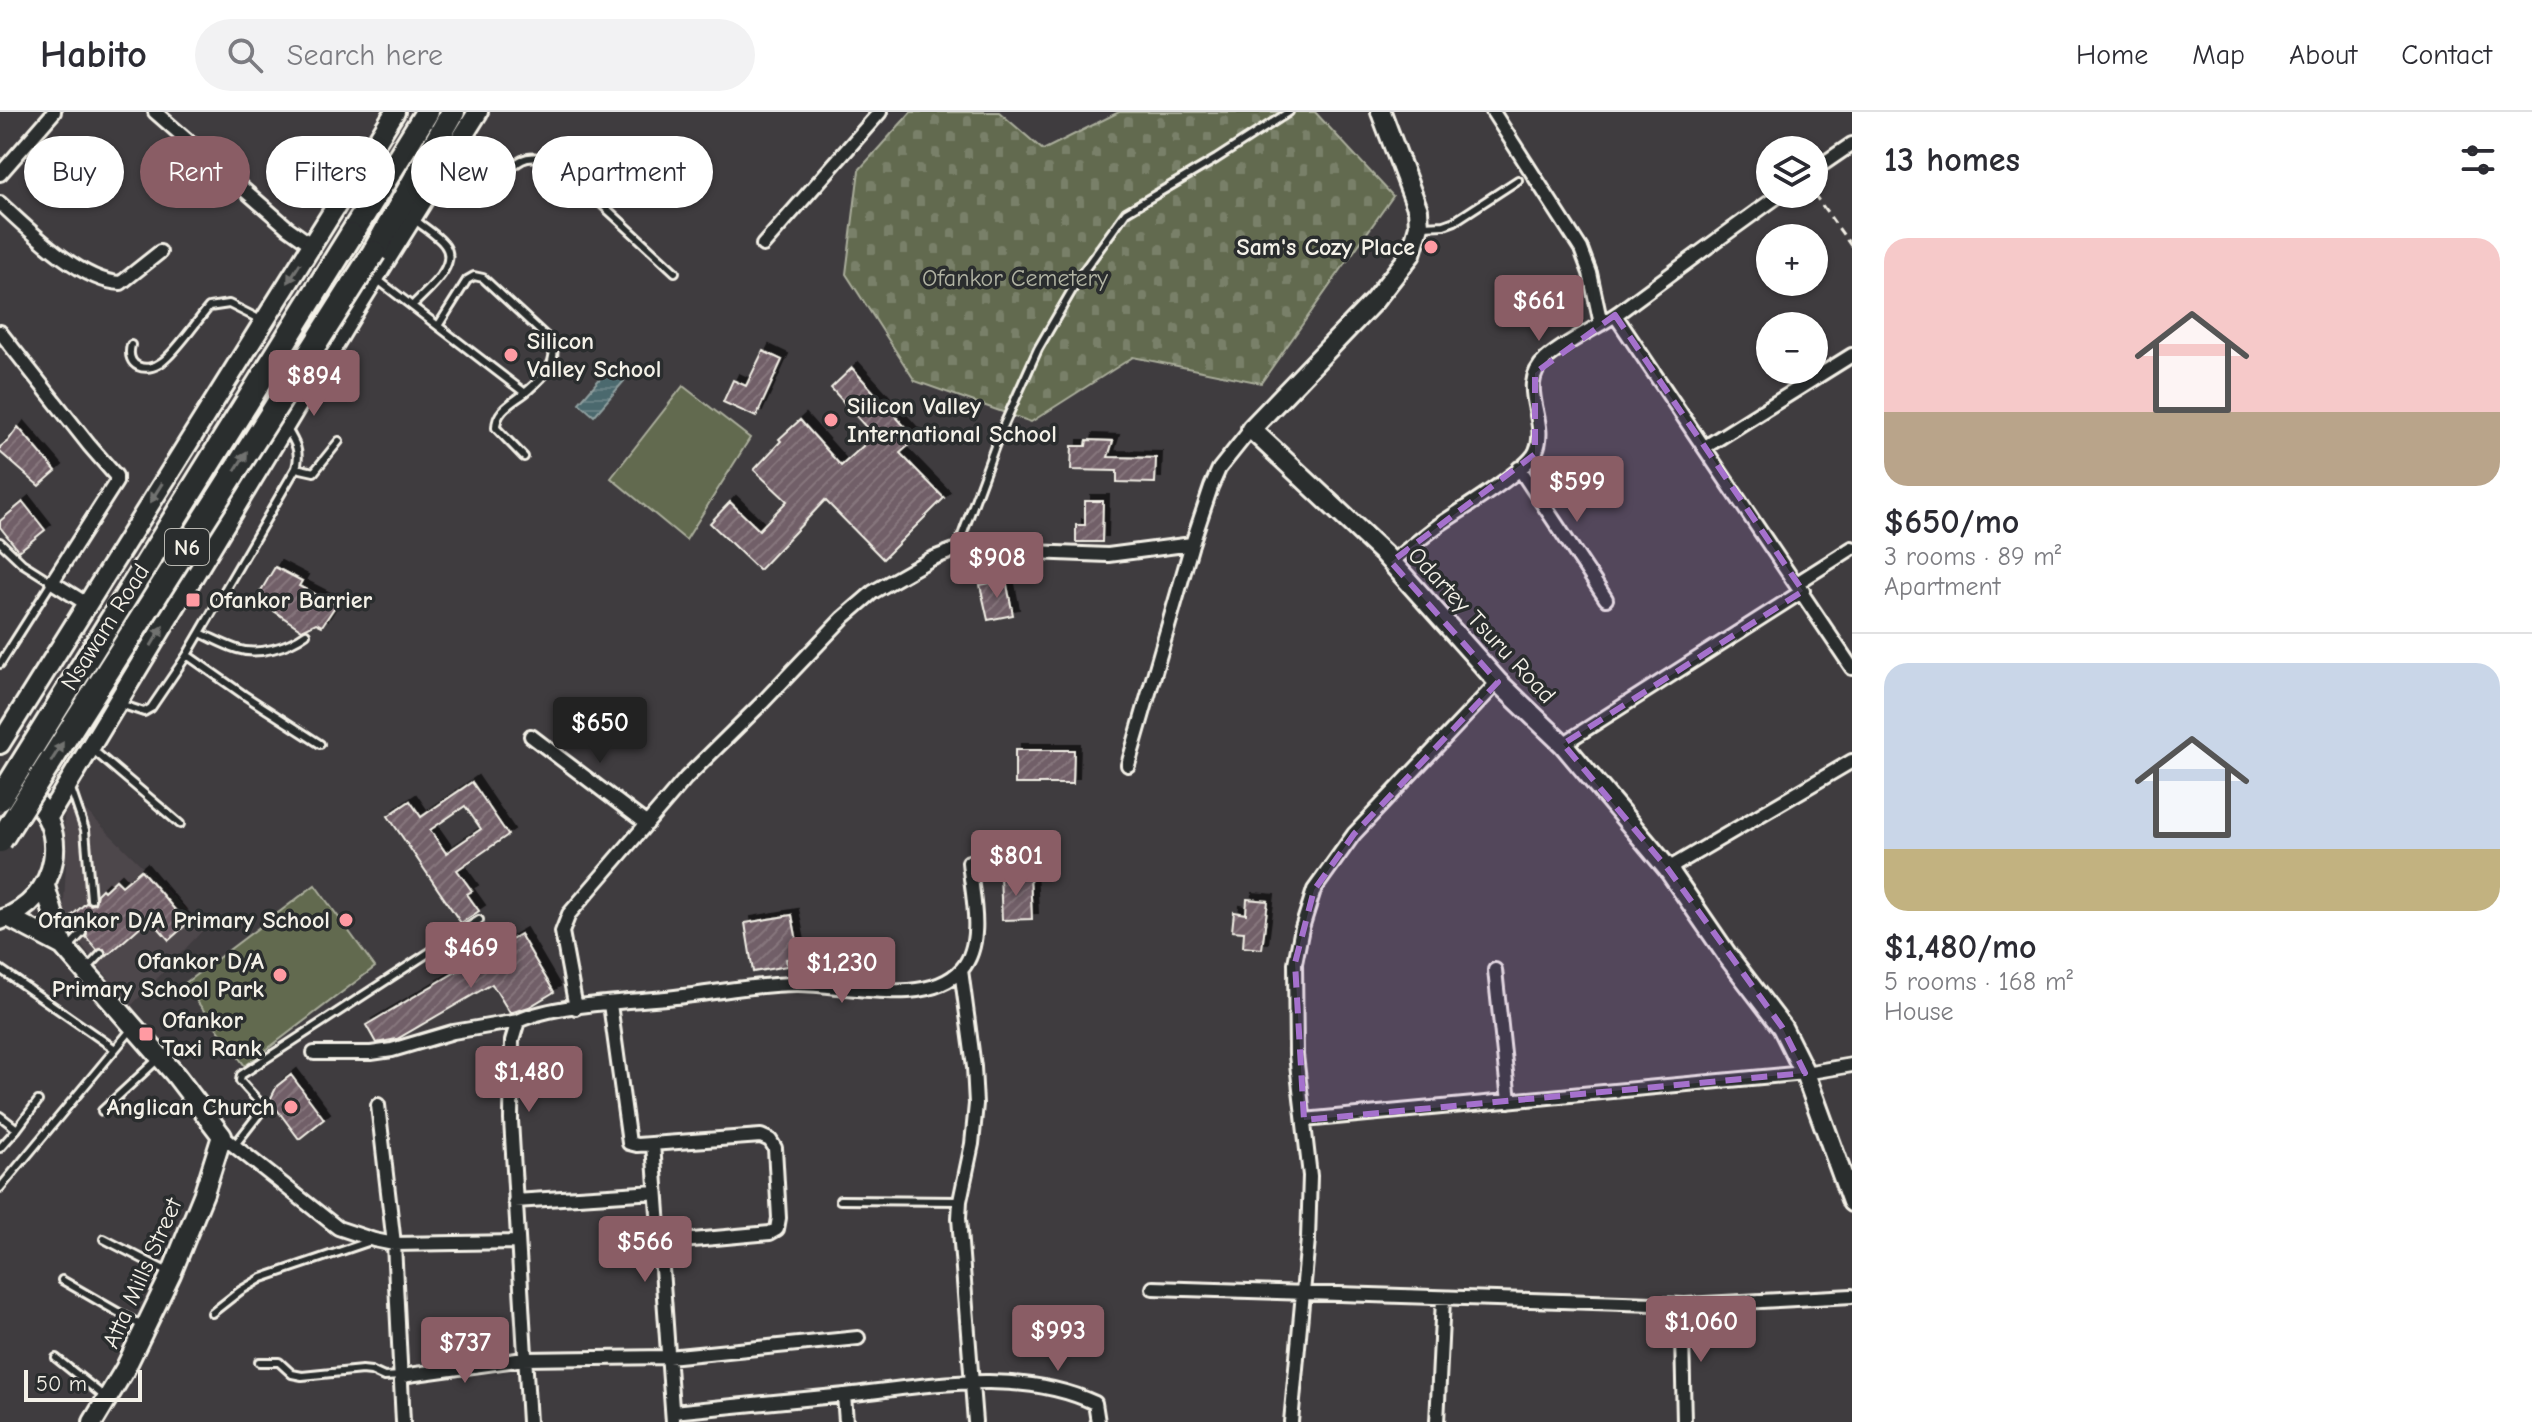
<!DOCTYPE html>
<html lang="en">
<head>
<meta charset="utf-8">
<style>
  body { margin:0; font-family:"Comic Neue",sans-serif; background:#f2f2f3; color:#2b2b33; height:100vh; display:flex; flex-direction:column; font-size:30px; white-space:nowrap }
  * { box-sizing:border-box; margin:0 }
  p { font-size:26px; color:#7c7c81 }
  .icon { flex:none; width:44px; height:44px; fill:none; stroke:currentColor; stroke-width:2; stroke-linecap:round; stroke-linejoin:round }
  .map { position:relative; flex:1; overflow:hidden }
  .side { display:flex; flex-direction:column; background:#fff; width:680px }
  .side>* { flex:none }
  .guide { position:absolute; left:24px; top:24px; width:760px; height:72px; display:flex; gap:16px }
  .tools { position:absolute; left:1756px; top:24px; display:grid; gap:16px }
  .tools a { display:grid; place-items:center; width:72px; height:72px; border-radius:50%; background:#fff; box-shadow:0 2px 6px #0004; font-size:40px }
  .scale { position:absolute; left:24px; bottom:20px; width:118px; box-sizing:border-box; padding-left:8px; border:4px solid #f4f1e8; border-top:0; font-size:22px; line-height:28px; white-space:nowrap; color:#f4f1e8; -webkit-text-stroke:6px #2a2d2e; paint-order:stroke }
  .price { position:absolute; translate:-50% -68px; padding:0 18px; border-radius:8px; background:#8a5d65; color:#fff; font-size:26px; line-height:52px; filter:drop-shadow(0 2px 4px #0008) }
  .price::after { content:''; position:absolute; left:50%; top:48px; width:24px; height:18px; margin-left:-12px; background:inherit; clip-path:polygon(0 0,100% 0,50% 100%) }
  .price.selected { background:#222; color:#fff }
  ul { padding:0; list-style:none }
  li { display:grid; align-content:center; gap:16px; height:424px; padding:0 32px }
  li+li { border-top:2px solid #e1e1e2 }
  li span { display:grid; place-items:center; height:248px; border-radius:24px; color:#555 }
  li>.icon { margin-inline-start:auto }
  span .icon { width:144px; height:144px; fill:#fffc; stroke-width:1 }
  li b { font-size:34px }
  h2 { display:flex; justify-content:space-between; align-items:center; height:96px; padding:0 32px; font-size:34px }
  .pill { padding:0 28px; border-radius:36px; background:#fff; box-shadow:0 2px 6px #0004; font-size:28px; line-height:72px }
  .pill.selected { background:#8a5d65; color:#fff }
  header { display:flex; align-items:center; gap:48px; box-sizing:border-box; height:112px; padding:0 40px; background:#fff; border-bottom:2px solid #e1e1e2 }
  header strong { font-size:38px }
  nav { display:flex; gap:44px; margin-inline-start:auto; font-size:28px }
  .search { width:560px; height:72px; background:#f2f2f3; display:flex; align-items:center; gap:20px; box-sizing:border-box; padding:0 28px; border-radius:44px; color:#7c7c81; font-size:30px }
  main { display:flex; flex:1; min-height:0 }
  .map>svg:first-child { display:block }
  .built { fill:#4e464b }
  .cemetery { fill:url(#cemetery-stones); stroke:#abae9c; stroke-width:2 }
  .pitch { fill:#626a50; stroke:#abae9c; stroke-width:2 }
  .water { fill:url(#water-rules); stroke:#8f9f9f; stroke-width:2 }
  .building { fill:url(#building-hatch); stroke:#f4f1e8; stroke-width:2; fill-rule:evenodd; filter:url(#shadow) }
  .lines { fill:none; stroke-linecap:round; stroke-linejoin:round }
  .lane-casing { stroke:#f4f1e8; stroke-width:12 }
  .street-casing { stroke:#f4f1e8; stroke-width:18 }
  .secondary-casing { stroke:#f4f1e8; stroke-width:24 }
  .highway-casing { stroke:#f4f1e8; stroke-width:28 }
  .path { stroke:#f4f1e8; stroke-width:3; stroke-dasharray:8 6; stroke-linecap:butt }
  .lane { stroke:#2a2d2e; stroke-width:6 }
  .street { stroke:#2a2d2e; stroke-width:12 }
  .secondary { stroke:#2a2d2e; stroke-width:18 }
  .highway { stroke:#2a2d2e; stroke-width:22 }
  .highway-bridge-casing { stroke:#f4f1e8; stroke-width:28; stroke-linecap:butt }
  .highway-bridge { stroke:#2a2d2e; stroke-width:22 }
  .oneway { fill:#71726f }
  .marked { fill:#a571cd; fill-opacity:0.2; stroke:#a571cd; stroke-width:6; stroke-dasharray:16 10; stroke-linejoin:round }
  .poi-dot { fill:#ff9aa2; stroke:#2a2d2e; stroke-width:3 }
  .labels { text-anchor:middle; stroke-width:7; stroke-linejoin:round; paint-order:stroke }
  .shield { fill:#2a2d2e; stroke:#b7b6b0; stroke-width:2 }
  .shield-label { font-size:22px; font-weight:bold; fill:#f4f1e8 }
  .poi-label { font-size:24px; font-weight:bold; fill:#f4f1e8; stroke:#2a2d2e; text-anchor:end }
  .park-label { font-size:24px; fill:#b2b4a4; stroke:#2a2d2e }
  .street-label { font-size:24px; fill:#f4f1e8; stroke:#2a2d2e }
</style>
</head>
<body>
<header>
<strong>Habito</strong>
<div class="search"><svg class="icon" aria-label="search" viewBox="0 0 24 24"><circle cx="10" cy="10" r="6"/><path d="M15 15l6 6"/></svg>Search here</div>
<nav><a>Home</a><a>Map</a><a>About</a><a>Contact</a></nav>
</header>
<main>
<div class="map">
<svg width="1852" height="1310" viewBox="0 0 1852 1310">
  <defs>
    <pattern id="cemetery-stones" width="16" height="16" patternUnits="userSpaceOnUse" patternTransform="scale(2)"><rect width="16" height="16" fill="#626a50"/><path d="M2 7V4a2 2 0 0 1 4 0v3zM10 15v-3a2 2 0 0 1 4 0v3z" fill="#798069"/></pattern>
    <pattern id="water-rules" width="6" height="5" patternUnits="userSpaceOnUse" patternTransform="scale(2)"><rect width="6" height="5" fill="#4b696e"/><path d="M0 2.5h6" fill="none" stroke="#667f83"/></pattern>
    <pattern id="building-hatch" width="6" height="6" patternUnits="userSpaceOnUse" patternTransform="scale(2)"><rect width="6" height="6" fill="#715f67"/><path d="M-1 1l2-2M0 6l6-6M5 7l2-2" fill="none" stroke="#86767d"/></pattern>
    <filter id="shadow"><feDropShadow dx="6" dy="-6" stdDeviation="0" flood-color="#0009"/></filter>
  </defs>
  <rect width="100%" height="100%" fill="#3f3c3f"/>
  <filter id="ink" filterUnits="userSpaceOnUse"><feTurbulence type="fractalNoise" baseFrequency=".0125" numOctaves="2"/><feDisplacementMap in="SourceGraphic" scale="16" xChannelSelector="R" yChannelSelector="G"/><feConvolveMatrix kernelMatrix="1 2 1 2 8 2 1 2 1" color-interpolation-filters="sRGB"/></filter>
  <g filter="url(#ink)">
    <path class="built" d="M72,685L205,816L131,894L63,810L66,752L64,705Z"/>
    <path class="cemetery" d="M911,0H999L1043,38L1119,0H1315L1393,84L1261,271L1133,245L1031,310L915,269L846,162L859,58Z"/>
    <path class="pitch" d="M683,274L750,326L686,428L611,366Z
      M315,773L375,855L245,954L184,872Z"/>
    <path class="water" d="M609,256L624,269L594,304L579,291Z"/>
    <path class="building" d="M763,239L782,248L756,305L723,290L733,268L746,274Z
      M852,256L916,327L900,341L944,386L883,447L825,388L759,458L710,411L730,390L759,418L787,389L754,358L781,329L779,327L800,308L841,354L874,324L831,276Z
      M18,315L56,359L39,374L0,340V335L8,329Z
      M1087,328L1113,329L1108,345L1156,346L1155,371L1117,370V359L1071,358L1072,334H1086Z
      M1085,389H1103L1102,430H1076V413H1085Z
      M23,390L45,418L19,439L0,415V409Z
      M275,455L302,469L299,474L336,493L322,514L316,511L302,518L256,487Z
      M1006,468L1013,503L988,508L980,473Z
      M1015,638H1074L1073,672H1015Z
      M472,670L508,723L457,758L472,779L467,782L479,799L461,811L388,704L410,689L421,705ZM465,694L481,717L446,741L430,718Z
      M141,758L187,812L169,828L150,806L107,844L104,837L97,838L86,825L87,817L78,816L69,806L86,791L91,793L95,791L97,782L102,777L104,779L116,768L122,774Z
      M1030,763L1032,807L1002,808L1000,764Z
      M1247,787L1268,789L1262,837L1243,835L1244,820L1232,819L1234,800L1246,802Z
      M792,803L800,845L786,847L787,854L753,860L745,811Z
      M520,822L554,880L529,895L510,901L492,872L397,927L376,931L366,913Z
      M291,963L324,1007L299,1027L270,988L277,974Z"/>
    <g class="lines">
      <defs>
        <path id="lane" d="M455,44C463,50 473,58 482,61C501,68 509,55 522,48C532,43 543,47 554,48L675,160
          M1422,114L1444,113L1455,109L1518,68
          M378,168L525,281C512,291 496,298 496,316L524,345
          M412,194C425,180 461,153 444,132C436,122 423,115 414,107
          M438,214L467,168L474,164L483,166L553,231C557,255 542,266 525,281
          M131,233C125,255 146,262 162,250C177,239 196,210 209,195L229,192L261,208
          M296,356L314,360L339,329
          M0,430L22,451L52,470L0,552
          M957,437L998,326L1038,237L1082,161L1126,100L1216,47L1289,0
          M200,521C212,526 224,533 237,537C258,544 288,535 306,522
          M187,543L244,583L320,632
          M120,592L144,600L151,596L187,543L296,356C301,340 295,330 287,317
          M93,638L180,712
          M71,677L85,718L91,787
          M68,836L82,821
          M0,857L115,937
          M87,857L101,842
          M102,999L157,948
          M0,1004L17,1017L38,989
          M234,1034L262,998L260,991L240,969L241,963L479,808
          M0,1036L17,1017
          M0,1076L131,918
          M840,1088L960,1089
          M104,1127L168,1160
          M62,1168L142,1214
          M212,1201L240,1179L262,1166L371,1129
          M56,1246L105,1285
          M259,1250H279L292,1262L302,1264L362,1258L371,1259L384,1265L401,1264"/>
        <path id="street" d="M155,0L288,116L312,133
          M1493,0L1581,137L1590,161L1601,212
          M1814,58L1852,32
          M0,62L54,0
          M0,91C29,118 81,170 121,171L160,140
          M763,133L880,0
          M1615,203L1852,556
          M0,220L89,333L116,364V370L52,470L87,492
          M1705,335L1852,243
          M1519,356L1606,487
          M1391,450C1407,438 1423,425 1439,413C1459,399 1528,358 1536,339C1550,308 1515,275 1546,247C1567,229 1595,217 1618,201C1672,161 1726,121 1781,82
          M1797,471L1852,436
          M531,624L647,712
          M1563,632L1803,479
          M1128,653L1192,432L1211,375L1219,357L1251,317
          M1668,757L1852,649
          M961,858L974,955L976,992L972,1032L960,1089L959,1106L975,1310
          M1495,858L1509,989
          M610,892L629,1031L637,1033L761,1024L770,1028L775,1036L779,1106L777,1117L770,1121L660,1131
          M576,896L562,820L569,802L686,666L762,591L843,506L873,480L931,447L957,437L1108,443L1192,432
          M314,941H371L392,938L453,920L518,909
          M378,993L394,1132L403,1310
          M1304,1008L1805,961L1852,953
          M222,1024L338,1116L374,1128L394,1132L517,1130
          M653,1032L673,1310
          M515,1089L656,1080
          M1153,1176L1685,1193L1852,1184
          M401,1264L524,1247L668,1245L858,1226
          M844,1283L846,1310
          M673,1300C730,1294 788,1289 845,1283C925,1274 1019,1255 1095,1291L1098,1310
          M529,1310L511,1008L512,929L518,909C557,891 630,890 675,885C715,881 756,872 796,872C842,871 927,897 962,857C985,830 972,782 969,750
          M1291,1310L1308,1127L1310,1064L1296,943L1295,851L1302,816L1314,778L1354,722L1498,570
          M1437,1310L1443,1187
          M1684,1310L1682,1226L1685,1193"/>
        <path id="secondary" d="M1381,0L1418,98L1419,114L1411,142L1374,189L1251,317L1384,442L1498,570L1563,632L1668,757L1727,843L1782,915L1805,961L1852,1090
          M0,632L395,0
          M48,705L361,187L478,0
          M45,774L63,834
          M8,805L63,834L174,961L222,1024L204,1081L171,1162L125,1257L93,1310
          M0,808C60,788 75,712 20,676"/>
        <path id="highway" d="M351,123L427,0
          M374,140L453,0"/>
      </defs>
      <use href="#lane" class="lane-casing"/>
      <use href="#street" class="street-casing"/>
      <use href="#secondary" class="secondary-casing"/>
      <use href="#highway" class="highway-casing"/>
      <path class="path" d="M1814,82L1852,135"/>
      <use href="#lane" class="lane"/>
      <use href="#street" class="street"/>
      <use href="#secondary" class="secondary"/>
      <use href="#highway" class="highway"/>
      <defs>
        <path id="highway-bridge" d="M0,687L351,123
          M0,729L374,140"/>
      </defs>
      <use href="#highway-bridge" class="highway-bridge-casing"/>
      <use href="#highway-bridge" class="highway-bridge"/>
    </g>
    <defs><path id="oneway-solid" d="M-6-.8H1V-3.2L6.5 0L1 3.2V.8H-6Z" transform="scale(2)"/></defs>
    <g class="oneway">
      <use href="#oneway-solid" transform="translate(294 161) rotate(122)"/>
      <use href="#oneway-solid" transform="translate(241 349) rotate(-58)"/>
      <use href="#oneway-solid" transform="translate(156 381) rotate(122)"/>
      <use href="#oneway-solid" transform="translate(157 524) rotate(-59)"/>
      <use href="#oneway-solid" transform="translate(57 640) rotate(-58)"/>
    </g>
  </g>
  <path class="marked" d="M1615,203L1803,479L1563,632L1668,757L1782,915L1805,961L1304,1008L1295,851L1314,778L1354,722L1498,570L1391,450L1535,342V261Z"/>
  <g class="poi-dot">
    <circle cx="1431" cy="135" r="8"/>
    <circle cx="511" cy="243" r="8"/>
    <circle cx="831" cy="308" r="8"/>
    <rect x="185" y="480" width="16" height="16" rx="4"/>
    <circle cx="346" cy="808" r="8"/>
    <circle cx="280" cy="863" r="8"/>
    <rect x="138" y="914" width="16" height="16" rx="4"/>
    <circle cx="291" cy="995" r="8"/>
  </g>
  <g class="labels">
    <rect class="shield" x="165" y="417" width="44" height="36" rx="6"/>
    <g class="shield-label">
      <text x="187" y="443">N6</text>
    </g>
    <g class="poi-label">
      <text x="1415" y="143">Sam's Cozy Place</text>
      <text x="527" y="237" text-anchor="start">Silicon<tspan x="527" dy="28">Valley School</tspan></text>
      <text x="847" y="302" text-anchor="start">Silicon Valley<tspan x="847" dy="28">International School</tspan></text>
      <text x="209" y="496" text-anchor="start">Ofankor Barrier</text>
      <text x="330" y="816">Ofankor D/A Primary School</text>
      <text x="264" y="857">Ofankor D/A<tspan x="264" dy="28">Primary School Park</tspan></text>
      <text x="162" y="916" text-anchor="start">Ofankor<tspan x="162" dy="28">Taxi Rank</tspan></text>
      <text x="275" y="1003">Anglican Church</text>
    </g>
    <g class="park-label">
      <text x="1015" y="174">Ofankor Cemetery</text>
    </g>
    <g class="street-label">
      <text transform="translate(1482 513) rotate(47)" y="8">Odartey Tsuru Road</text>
      <text transform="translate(105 515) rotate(-58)" y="8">Nsawam Road</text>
      <text transform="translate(142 1161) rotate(-66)" y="8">Atta Mills Street</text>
    </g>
  </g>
</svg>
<div class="tools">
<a><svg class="icon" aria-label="layers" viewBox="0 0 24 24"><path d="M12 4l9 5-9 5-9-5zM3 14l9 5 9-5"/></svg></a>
<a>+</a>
<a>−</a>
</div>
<div class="scale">50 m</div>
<b class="price" style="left:1539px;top:231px">$661</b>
<b class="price" style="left:314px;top:306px">$894</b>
<b class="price" style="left:1577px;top:412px">$599</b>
<b class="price" style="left:997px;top:488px">$908</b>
<b class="price selected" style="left:600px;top:653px">$650</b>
<b class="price" style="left:1016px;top:786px">$801</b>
<b class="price" style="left:471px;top:878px">$469</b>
<b class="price" style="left:842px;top:893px">$1,230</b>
<b class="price" style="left:529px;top:1002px">$1,480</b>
<b class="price" style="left:645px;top:1172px">$566</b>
<b class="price" style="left:1701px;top:1252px">$1,060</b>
<b class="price" style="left:1058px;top:1261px">$993</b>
<b class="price" style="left:465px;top:1273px">$737</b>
<div class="guide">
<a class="pill">Buy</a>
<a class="pill selected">Rent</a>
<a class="pill">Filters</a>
<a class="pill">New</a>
<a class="pill">Apartment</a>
</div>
</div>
<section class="side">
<h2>13 homes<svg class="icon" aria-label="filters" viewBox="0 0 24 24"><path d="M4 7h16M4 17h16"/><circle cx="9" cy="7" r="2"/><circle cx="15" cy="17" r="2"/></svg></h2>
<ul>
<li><span style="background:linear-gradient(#f6c9c9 70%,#b9a48a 0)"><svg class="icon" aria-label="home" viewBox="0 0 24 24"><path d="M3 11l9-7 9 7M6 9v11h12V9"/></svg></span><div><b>$650/mo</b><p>3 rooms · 89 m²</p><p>Apartment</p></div></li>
<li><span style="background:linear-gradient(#c9d6e8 75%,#c2b280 0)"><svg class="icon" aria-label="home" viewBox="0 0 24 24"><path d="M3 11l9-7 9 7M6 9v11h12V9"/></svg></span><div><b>$1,480/mo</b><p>5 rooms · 168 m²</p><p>House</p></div></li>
</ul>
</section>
</main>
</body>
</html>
